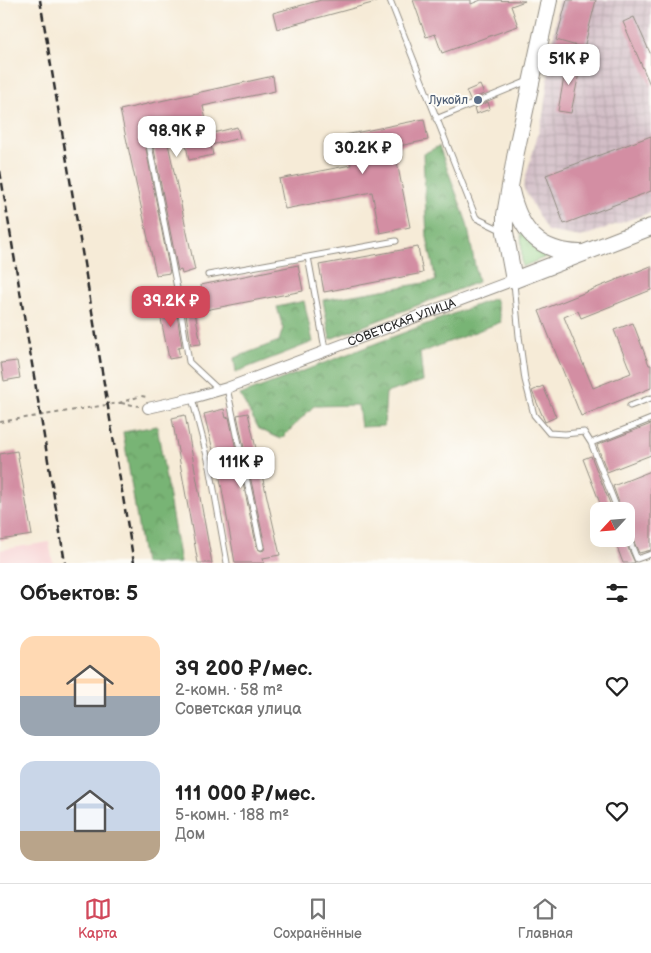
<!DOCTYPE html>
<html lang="ru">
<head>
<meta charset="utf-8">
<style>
  body { margin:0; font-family:"Balsamiq Sans",sans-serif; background:#f6f6f6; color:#222; height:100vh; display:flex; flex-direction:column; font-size:19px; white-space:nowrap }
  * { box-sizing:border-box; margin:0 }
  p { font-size:16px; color:#767676 }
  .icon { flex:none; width:28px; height:28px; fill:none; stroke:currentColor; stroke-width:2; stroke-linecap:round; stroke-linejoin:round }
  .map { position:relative; height:563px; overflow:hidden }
  .drawer { display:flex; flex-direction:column; background:#fff; flex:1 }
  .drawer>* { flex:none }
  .needle { width:32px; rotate:244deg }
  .controls { position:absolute; left:590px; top:502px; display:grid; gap:10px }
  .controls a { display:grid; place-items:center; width:45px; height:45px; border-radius:10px; background:#fff; box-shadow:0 5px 20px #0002; font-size:25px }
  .price { position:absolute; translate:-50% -42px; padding:0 11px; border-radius:10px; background:#fff; color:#222; font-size:16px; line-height:32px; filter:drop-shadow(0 1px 2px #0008) }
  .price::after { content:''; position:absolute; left:50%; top:30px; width:15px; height:11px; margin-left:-8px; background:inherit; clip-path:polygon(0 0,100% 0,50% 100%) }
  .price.on { background:#d1495b; color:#fff }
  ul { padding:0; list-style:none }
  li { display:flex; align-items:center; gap:15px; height:125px; padding:0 20px }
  li span { display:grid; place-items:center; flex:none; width:140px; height:100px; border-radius:15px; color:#555 }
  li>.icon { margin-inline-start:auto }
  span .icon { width:60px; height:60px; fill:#fffc; stroke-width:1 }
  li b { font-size:21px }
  h2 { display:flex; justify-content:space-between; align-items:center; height:60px; padding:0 20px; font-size:21px }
  .dock { display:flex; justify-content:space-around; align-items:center; height:70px; border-top:1px solid #e0e0e0; background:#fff; font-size:14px; color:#767676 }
  .dock a { display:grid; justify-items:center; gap:2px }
  .dock .on { color:#d1495b }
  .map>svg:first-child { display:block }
  .built { fill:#f7cfd1 }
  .industrial { fill:url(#industrial-grid) }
  .grass { fill:url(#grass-tufts); stroke:#607e5a }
  .forest { fill:url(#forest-crowns); stroke:#527050 }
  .building { fill:#d38ea3 }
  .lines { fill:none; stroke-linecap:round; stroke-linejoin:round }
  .lane-casing { stroke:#908b81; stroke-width:7 }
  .street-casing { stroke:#908b81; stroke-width:12 }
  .primary-casing { stroke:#908b81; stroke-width:18 }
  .path { stroke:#908b81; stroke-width:2; stroke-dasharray:4 4; stroke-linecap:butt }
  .lane { stroke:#fff; stroke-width:5 }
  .street { stroke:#fff; stroke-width:10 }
  .primary { stroke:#fff; stroke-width:16 }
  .rail { stroke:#2b2b2b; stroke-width:2.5; stroke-dasharray:8 4; stroke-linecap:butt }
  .service-dot { fill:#5c6f8a; stroke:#fdfcf7; stroke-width:2 }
  .labels { text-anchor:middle; stroke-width:4; stroke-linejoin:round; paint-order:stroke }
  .service-label { font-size:12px; fill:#4e5e75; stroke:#fdfcf7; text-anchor:end }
  .street-label { font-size:12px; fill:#2b2b2b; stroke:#fdfcf7 }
</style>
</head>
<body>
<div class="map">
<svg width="651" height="563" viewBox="0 0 651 563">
  <defs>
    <pattern id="industrial-grid" width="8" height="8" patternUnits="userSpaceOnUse" patternTransform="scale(1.25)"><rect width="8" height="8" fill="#d2bdc6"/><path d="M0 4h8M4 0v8" fill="none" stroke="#b4a3aa"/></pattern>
    <pattern id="grass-tufts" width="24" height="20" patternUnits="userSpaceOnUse" patternTransform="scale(1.25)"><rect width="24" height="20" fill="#95d288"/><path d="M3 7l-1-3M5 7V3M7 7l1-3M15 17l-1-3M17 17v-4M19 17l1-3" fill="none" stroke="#81b476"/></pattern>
    <pattern id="forest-crowns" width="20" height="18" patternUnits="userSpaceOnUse" patternTransform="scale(1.25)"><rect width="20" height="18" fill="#78b474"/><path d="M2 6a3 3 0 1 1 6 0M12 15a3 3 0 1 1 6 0" fill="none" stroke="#63935f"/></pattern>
  </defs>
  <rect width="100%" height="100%" fill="#fdfcf7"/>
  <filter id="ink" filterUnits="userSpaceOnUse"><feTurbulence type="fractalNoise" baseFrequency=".02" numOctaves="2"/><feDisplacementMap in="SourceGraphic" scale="10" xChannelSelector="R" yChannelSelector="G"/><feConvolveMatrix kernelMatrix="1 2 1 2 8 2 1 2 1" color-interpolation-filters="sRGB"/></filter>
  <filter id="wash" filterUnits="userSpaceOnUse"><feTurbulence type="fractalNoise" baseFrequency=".0096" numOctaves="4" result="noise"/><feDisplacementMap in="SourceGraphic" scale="20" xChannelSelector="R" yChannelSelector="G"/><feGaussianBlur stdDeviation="1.12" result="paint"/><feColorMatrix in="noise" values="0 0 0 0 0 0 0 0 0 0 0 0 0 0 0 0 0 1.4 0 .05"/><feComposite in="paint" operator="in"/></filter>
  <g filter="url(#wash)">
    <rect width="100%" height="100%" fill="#f6ebd7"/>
    <path class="built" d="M49,542L53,563H0V550Z"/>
    <path class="industrial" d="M559,0H651V212L581,237L547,231L523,187L543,116Z"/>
    <path class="grass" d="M521,225L553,254L522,267Z"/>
    <path class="forest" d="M439,146L467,223L478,282L330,339L323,300L436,281L427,237L423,154Z
      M495,298L501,322L420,353L423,381L386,393L384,426L361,427L358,405L314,406L281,439L259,429L240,395Z
      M304,301L313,342L236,372L234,358L279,341L283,328L277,307Z
      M157,426L180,563H144L123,432Z"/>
    <g id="blocks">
      <path class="building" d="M321,0H376V2L277,29L273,13Z
        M413,0H471V4L481,0L525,1L511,6L518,26L442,53L435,34L426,37Z
        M567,0H596L584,48L556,40Z
        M634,17L651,55V87L623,22Z
        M567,60L581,63L571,113L558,111Z
        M273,76L275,91L203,106L209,134L237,127L240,138L211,145L213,155L189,160L184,135L167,139L195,270L182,274L181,270L178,271L149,124L146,121L141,123L170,273L156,275L120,110Z
        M480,85L484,94L470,100L466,91Z
        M488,102L490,109L476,114L474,108Z
        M424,119L428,140L394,147L410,227L380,233L372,192L285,209L279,179L351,165L345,135Z
        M651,136V191L564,224L546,175Z
        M418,247L423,273L324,292L319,265Z
        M298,265L303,291L195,312L201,344L191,345L183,295L202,292L201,285Z
        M651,266V290L581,318L578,311L564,317L593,388L631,373L614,330L633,323L649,365H651V388L581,416L539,311Z
        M175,301L182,347L178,348L180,357L169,359L158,304Z
        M17,361L20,378L4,381L1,363Z
        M543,386L556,417L545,422L532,391Z
        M224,409L226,418L229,417L257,548L261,551L264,550L265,546L237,415L248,413L280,555L263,558L264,563H235L220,478L204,414Z
        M185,415L212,563H198L172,418Z
        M651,424V455L607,472L597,445Z
        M17,451L32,535L0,540V454Z
        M591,456L613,511H603L583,459Z
        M651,471V550L639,553L626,525V511H622L613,486Z
        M614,539H624L635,563H623Z"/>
    </g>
  </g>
  <g filter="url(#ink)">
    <use href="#blocks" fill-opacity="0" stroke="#908b81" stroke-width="1"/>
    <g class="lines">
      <defs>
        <path id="lane" d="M390,0L476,218L503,231
          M436,119L528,81
          M145,125L177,288L189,362L219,390
          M308,257L396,241
          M208,275L308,257L325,349
          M514,283L519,336L525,380L534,415L549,433L565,434L584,432L591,443L651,419
          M227,388L261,547
          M192,398L210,467L227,563
          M630,406L651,398
          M591,443L618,511
          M626,532L637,559L651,554"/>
        <g id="street">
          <path id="s1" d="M148,408L192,398L227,388L514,280"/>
        </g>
        <path id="primary" d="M549,0L516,152L505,215V232L514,280L651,227
          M511,191C520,230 538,252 580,253"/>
      </defs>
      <use href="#lane" class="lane-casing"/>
      <use href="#street" class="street-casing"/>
      <use href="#primary" class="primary-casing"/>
      <path class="path" d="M121,403L139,406
        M0,422L119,403L141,396L147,397"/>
      <use href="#lane" class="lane"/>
      <use href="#street" class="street"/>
      <use href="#primary" class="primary"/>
      <path class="rail" d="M40,0L134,563
        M0,171L65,563"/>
    </g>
  </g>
  <circle class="service-dot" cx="478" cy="100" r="5"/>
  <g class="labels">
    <g class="service-label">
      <text x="468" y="104">Лукойл</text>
    </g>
    <g class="street-label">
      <text dy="4" stroke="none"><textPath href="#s1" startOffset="268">СОВЕТСКАЯ УЛИЦА</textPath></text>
    </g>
  </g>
</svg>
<div class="controls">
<a><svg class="needle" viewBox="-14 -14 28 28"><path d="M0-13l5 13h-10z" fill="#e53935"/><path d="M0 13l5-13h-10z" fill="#767676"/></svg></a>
</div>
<b class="price" style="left:569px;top:86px">51K ₽</b>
<b class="price" style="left:177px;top:158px">98.9K ₽</b>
<b class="price" style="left:363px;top:175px">30.2K ₽</b>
<b class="price on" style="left:171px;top:328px">39.2K ₽</b>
<b class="price" style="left:241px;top:489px">111K ₽</b>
</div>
<section class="drawer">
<h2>Объектов: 5<svg class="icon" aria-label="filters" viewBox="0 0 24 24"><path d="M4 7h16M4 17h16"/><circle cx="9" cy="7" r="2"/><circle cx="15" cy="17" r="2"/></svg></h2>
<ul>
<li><span style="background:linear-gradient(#ffd9b3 60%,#9aa5b1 0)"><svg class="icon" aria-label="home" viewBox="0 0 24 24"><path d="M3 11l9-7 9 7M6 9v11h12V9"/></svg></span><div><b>39 200 ₽/мес.</b><p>2-комн. · 58 m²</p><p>Советская улица</p></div><svg class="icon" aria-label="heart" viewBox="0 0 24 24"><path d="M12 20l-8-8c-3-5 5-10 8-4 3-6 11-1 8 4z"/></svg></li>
<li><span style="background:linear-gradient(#c9d6e8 70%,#b9a48a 0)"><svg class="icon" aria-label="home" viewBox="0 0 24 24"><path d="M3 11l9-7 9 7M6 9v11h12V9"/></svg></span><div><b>111 000 ₽/мес.</b><p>5-комн. · 188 m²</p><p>Дом</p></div><svg class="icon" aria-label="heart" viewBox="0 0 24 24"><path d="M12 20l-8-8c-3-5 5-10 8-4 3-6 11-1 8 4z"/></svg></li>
</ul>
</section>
<nav class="dock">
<a class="on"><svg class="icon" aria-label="map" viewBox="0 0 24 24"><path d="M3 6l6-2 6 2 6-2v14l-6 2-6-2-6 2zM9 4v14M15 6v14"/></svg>Карта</a>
<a><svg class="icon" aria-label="saved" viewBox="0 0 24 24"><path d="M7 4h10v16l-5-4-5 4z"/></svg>Сохранённые</a>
<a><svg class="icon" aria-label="home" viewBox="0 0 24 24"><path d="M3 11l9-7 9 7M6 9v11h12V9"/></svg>Главная</a>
</nav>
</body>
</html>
